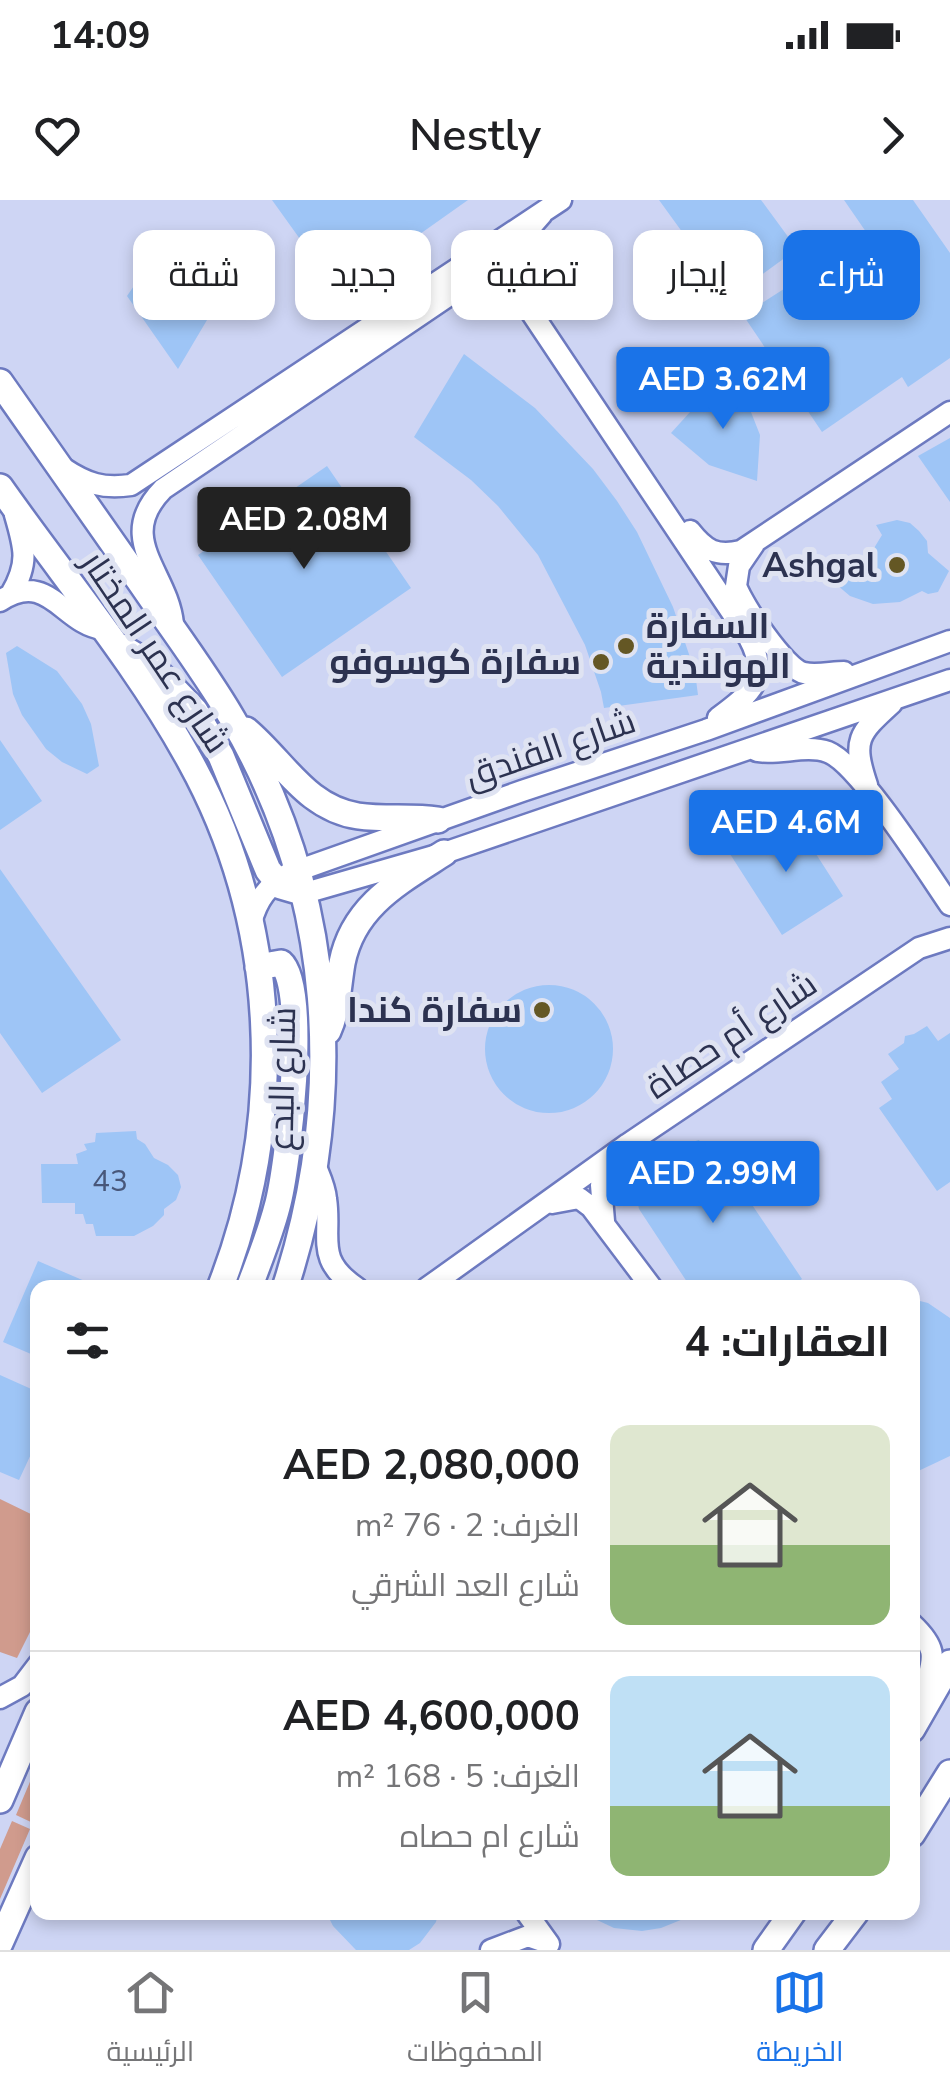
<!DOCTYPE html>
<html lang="ar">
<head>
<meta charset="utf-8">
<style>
  body { margin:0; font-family:"Nunito Sans",Cairo,sans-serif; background:#f6f6f6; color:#202124; direction:rtl; height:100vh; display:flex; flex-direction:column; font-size:38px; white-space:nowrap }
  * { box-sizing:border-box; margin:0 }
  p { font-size:32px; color:#757577 }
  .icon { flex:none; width:55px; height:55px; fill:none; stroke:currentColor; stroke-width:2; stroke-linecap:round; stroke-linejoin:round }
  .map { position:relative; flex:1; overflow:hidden; direction:ltr }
  .side { position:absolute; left:30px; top:1080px; width:890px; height:640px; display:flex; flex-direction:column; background:#fff; border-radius:20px; box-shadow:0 5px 15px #0003; direction:rtl }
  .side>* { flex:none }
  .top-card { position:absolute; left:30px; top:30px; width:890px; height:90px; direction:rtl; display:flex; gap:20px }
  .price { position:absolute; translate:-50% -85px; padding:0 22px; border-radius:10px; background:#1a73e8; color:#fff; font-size:32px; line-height:65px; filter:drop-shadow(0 2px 5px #0008) }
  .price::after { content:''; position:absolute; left:50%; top:60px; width:30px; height:22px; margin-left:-15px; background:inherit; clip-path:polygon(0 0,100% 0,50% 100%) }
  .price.current { background:#222; color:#fff }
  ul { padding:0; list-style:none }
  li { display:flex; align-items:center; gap:30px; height:250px; padding:0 30px }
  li+li { border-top:2px solid #e0e0e0 }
  li span { display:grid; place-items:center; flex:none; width:280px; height:200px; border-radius:20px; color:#555 }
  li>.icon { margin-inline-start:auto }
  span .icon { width:120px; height:120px; fill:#fffc; stroke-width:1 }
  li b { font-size:42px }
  h2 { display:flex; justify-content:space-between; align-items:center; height:120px; padding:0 30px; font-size:42px }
  .tag { padding:0 35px; border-radius:20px; background:#fff; box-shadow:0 5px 15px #0003; font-size:35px; line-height:90px }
  .tag.current { background:#1a73e8; color:#fff }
  .status { display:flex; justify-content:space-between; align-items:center; height:70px; padding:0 50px; background:#fff; direction:ltr }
  .status svg { height:28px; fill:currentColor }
  header { display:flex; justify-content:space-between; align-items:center; height:130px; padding:0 30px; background:#fff; font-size:45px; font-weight:600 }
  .menu { display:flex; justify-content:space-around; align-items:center; height:140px; border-top:2px solid #e0e0e0; background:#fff; font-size:28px; color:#757577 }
  .menu a { display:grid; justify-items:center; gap:5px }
  .menu .current { color:#1a73e8 }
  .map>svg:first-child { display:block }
  .green { fill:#d09b8d }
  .building { fill:#9ec5f6 }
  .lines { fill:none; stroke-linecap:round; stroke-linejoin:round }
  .minor-casing { stroke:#6d7ac0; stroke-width:25 }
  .major-casing { stroke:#6d7ac0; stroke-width:30 }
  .minor { stroke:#fff; stroke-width:20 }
  .major { stroke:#fff; stroke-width:25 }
  .poi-dot { fill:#645724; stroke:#dfe3f2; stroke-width:4 }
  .labels { text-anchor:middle; stroke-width:10; stroke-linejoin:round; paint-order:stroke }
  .number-label { font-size:30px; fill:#48577a }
  .poi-label { font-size:35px; font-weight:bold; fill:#2c3250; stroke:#dfe3f2; text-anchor:end }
  .street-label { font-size:35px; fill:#2c3250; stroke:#dfe3f2 }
</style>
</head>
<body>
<div class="status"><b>14:09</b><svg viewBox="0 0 49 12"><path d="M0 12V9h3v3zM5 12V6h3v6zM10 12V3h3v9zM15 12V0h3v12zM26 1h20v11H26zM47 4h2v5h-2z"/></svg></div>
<header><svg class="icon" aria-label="forward" viewBox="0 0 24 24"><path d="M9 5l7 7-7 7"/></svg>Nestly<svg class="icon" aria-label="heart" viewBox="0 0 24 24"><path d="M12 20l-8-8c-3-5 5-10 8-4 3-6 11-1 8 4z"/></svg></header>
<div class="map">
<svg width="950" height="1750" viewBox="0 0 950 1750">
  <rect width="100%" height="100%" fill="#ced5f4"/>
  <path class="green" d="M0,1299L37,1317V1418L17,1458L0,1452Z
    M37,1565V1614L33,1623L16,1615Z
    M12,1621L30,1629L0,1699V1649Z"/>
  <path class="building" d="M272,0H468L338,92Z
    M659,0H761L797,49L730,98Z
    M844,0H913L950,53V158L908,187L902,177L822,232L743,115L812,71L818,80L873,42Z
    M158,51L207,120L178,169L127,96Z
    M464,154L535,208L593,269L617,301L637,332L673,407L695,472L698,495L604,508L601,492L585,445L538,355L498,306L471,280L414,237Z
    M738,179L760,235L757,281L709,265L671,233L700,201Z
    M950,238V302L918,256Z
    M327,266L411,388L282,477L198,355Z
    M897,320L910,323L919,331L927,341L928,353L949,371L938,392L928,394L922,391L900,402L873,404L850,396L824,374L825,365L868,358L882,335L876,325Z
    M17,446L57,471L82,504L91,524L99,566L87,574L62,562L46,549L22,515L13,494L6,453Z
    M0,540L42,601L0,630Z
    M791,615L843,696L782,735L730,654Z
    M0,669L121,840L42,893L0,833Z
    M485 849a64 64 0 1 1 128 0a64 64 0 1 1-128 0Z
    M927,826L938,841L950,833V982L937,991L879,908L892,899L881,882L899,869L888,854L904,843L905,836L914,834Z
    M136,931L137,939L145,944L154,958L168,965L178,975L181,987L176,1000L164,1009V1015L153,1026L134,1036H96L93,1024H86L83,1014H75V1003H42L41,964H78L76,954L87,950L84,944L95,942L96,933Z
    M699,940L707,952L722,960L802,1079L790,1088H691L639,1009L637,999L642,991L657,984L660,964L689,943Z
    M38,1061L101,1088H38V1157L3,1142Z
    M912,1099L928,1103L950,1118V1256L912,1274Z
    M0,1175L38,1192V1239L19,1280L0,1272Z
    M326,1712H438L436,1722L420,1743L409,1750H356L333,1726Z
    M580,1712H698V1713L661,1728L642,1731L614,1728Z"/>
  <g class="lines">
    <defs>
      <path id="minor" d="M542,14C506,55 506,55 527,106L749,438C771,479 750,494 718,518
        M63,268C87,284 103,289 131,285L561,0
        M690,331C705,350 716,357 741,351L950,212
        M754,344L739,366L736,386C743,405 785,469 804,473C816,476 832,472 844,472
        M11,394C29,363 25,349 15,315
        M0,401C49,369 62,424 103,429
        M173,424C168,372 114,339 163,289L460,88C487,77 500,81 521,100
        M757,551C780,555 806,544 828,552C859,564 928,673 950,705
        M867,585C852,540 858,534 892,503
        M305,693L444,653L950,480
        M251,723C257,700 268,685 288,674L522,591L706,530L950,441
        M316,967C320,977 325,987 326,999C332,1038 314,1059 357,1088
        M552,1003L579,998L591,1007L652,1088
        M604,1021L601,985L617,957
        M427,1088L628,944L919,748L950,738
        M912,1424C944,1454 929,1462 924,1498
        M0,1498L22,1486L38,1465
        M526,1712L549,1744
        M491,1750L528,1736L548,1743"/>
      <path id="major" d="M0,182C48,250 95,318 143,386C173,430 205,472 232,518C335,692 347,898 285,1088
        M0,287C64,378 137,464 190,561C279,722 287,918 220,1088
        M121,447L151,465L195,511L221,556L268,670L281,686L305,693
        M246,530C284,562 306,608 358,616C385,620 411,616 438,620
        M328,831C338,809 338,786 342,763C353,706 399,682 444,653
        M249,1088C259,1061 270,1034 277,1007C288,968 309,787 281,763L258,767
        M912,1529L950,1463
        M0,1600L38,1512
        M912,1634L950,1573
        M0,1743L38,1658
        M766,1750L793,1712
        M827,1750L856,1712"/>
    </defs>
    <use href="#minor" class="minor-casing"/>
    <use href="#major" class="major-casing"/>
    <use href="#minor" class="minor"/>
    <use href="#major" class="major"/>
  </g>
  <g class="poi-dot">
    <circle cx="897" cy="365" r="10"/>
    <circle cx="626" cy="446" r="10"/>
    <circle cx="601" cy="462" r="10"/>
    <circle cx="542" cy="810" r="10"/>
  </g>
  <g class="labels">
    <g class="number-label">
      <text x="110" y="991">43</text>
    </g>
    <g class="poi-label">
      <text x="877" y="377">Ashgal</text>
      <text x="646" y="438" text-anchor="start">السفارة<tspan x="646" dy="40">الهولندية</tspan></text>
      <text x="581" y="474">سفارة كوسوفو</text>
      <text x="522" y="822">سفارة كندا</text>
    </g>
    <g class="street-label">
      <text transform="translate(156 452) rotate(56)" y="12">شارع عمر المختار</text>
      <text transform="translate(550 548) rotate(-19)" y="12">شارع الفندق</text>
      <text transform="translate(731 835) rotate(-34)" y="12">شارع أم حصاة</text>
      <text transform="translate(282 879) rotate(-89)" y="12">شارع البدع</text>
    </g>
  </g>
</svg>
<b class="price" style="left:723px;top:232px">AED 3.62M</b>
<b class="price current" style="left:304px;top:372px">AED 2.08M</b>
<b class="price" style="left:786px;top:675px">AED 4.6M</b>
<b class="price" style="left:713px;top:1026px">AED 2.99M</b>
<div class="top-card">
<a class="tag current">شراء</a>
<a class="tag">إيجار</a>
<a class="tag">تصفية</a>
<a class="tag">جديد</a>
<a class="tag">شقة</a>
</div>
<section class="side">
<h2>العقارات: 4<svg class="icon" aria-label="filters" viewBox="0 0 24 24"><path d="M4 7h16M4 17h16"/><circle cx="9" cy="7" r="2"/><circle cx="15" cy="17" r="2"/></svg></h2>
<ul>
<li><span style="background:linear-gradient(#dfe7d0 60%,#8fb573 0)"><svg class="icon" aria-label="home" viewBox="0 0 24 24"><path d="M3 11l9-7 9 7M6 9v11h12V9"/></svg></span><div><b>AED 2,080,000</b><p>الغرف: 2 · 76 m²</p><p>شارع العد الشرقي</p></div></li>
<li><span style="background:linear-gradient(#bfe0f5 65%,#8fb573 0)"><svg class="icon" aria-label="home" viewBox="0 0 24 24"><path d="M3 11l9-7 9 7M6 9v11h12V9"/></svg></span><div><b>AED 4,600,000</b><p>الغرف: 5 · 168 m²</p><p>شارع ام حصاه</p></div></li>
</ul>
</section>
</div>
<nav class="menu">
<a class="current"><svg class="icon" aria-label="map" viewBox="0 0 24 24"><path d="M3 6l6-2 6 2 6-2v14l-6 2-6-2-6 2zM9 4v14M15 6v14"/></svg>الخريطة</a>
<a><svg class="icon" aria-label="saved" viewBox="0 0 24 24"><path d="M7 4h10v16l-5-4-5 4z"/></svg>المحفوظات</a>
<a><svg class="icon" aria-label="home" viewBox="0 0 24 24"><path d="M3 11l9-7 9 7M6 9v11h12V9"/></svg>الرئيسية</a>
</nav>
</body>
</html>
